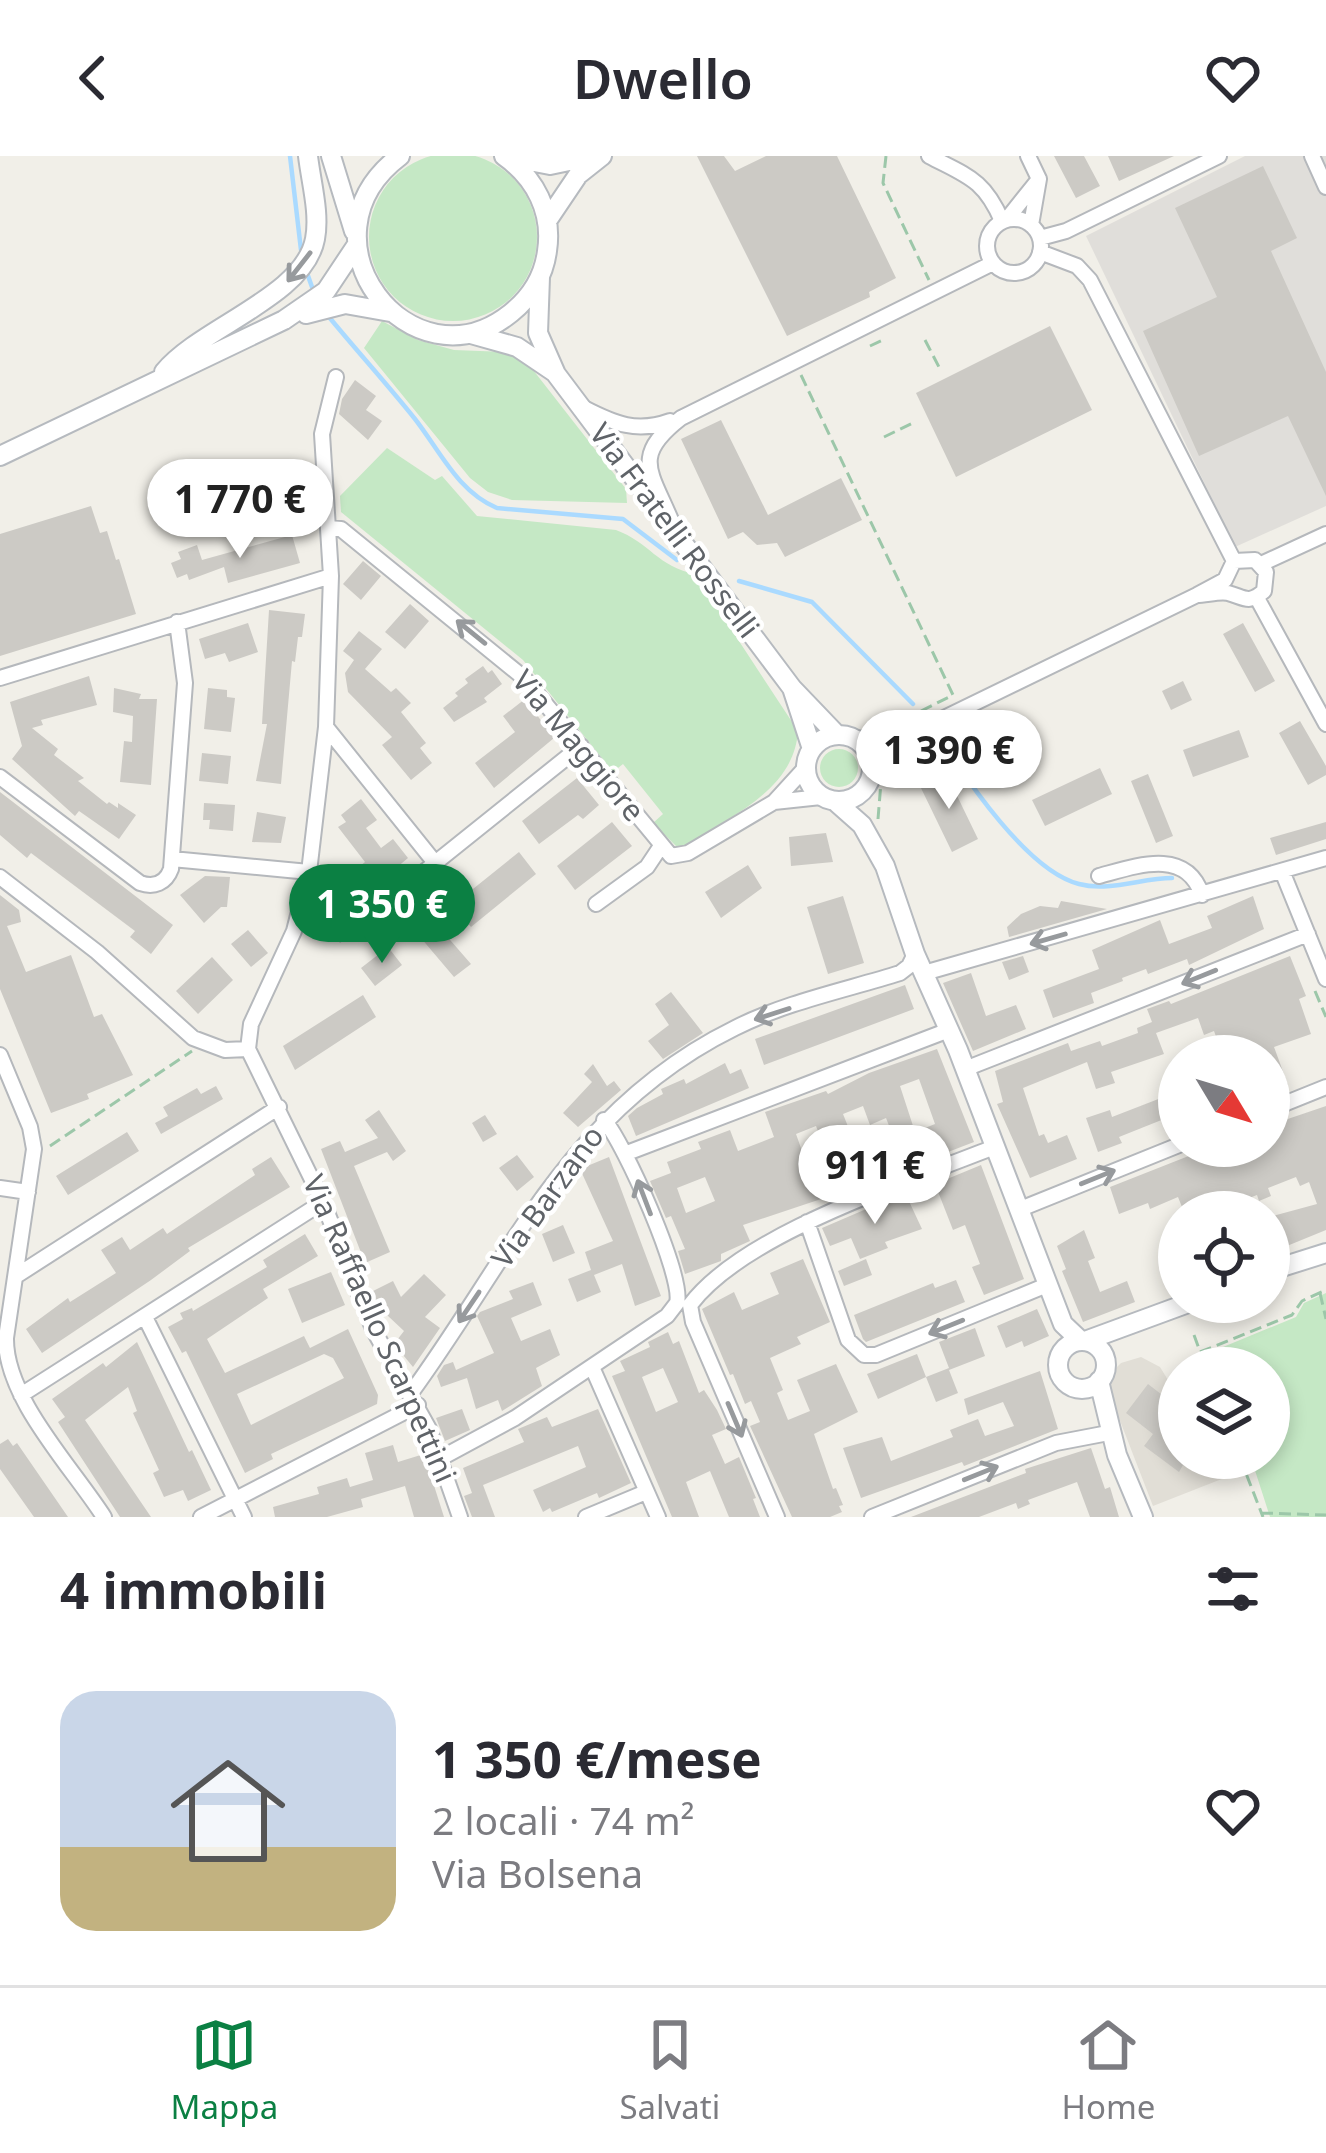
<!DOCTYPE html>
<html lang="it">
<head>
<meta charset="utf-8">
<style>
  body { margin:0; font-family:"Noto Sans",sans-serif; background:#f2f2f3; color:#2b2b33; height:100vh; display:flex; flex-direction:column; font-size:45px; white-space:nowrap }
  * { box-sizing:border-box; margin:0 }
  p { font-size:39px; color:#7c7c81 }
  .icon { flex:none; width:66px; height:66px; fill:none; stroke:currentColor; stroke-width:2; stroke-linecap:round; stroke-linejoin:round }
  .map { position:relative; height:1361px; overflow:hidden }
  .drawer { display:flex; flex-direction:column; background:#fff; flex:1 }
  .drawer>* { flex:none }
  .needle { width:78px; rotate:128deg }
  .fabs { position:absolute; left:1158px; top:879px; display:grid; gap:24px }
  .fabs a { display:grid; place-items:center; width:132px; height:132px; border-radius:50%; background:#fff; box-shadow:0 6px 18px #0003; font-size:60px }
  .price { position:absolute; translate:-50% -102px; padding:0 27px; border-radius:42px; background:#fff; color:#222; font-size:39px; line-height:78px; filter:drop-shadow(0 3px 6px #0008) }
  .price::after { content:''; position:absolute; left:50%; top:72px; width:36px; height:27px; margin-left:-18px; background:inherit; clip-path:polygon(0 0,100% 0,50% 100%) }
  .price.selected { background:#0b8043; color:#fff }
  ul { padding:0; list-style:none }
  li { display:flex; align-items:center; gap:36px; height:300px; padding:0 60px }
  li span { display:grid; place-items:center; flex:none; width:336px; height:240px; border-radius:36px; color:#555 }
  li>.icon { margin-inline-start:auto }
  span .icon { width:144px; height:144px; fill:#fffc; stroke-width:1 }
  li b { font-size:51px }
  h2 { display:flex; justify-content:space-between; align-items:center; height:144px; padding:0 60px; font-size:51px }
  header { display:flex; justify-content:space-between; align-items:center; height:156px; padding:0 60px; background:#fff; font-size:54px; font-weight:600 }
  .menu { display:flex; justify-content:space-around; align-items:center; height:168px; border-top:3px solid #e1e1e2; background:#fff; font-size:33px; color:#7c7c81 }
  .menu a { display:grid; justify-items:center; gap:6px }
  .menu .selected { color:#0b8043 }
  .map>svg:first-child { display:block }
  .industrial { fill:#e0deda }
  .education { fill:#e1ded6 }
  .green { fill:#c5e8c5 }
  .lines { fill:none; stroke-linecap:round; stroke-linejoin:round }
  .stream { stroke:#aadaff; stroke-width:4.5 }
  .building { fill:#cccac5; fill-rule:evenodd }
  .street-casing { stroke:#b5b8bc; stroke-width:18 }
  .secondary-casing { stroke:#b6babf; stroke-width:22 }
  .path { stroke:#9cc7a9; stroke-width:3; stroke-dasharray:12 6; stroke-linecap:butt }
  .street { stroke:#fff; stroke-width:14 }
  .secondary { stroke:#fff; stroke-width:18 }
  .oneway { stroke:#979a9d }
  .labels { text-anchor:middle; stroke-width:9; stroke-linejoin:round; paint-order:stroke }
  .street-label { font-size:30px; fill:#5f6368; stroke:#fff }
</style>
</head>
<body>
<header><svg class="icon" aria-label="back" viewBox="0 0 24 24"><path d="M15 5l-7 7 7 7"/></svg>Dwello<svg class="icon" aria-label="heart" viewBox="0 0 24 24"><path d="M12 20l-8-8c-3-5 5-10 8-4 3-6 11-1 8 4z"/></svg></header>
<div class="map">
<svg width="1326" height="1361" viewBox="0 0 1326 1361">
  <rect width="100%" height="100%" fill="#f1efe8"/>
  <path class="industrial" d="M1245,0H1326V350L1235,391L1086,80Z"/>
  <path class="education" d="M1141,1201L1160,1211L1179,1242V1302H1231L1237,1317L1153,1350L1107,1231L1111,1217L1121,1207Z"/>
  <path class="green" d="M369 81a84 84 0 1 1 168 0a84 84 0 1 1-168 0Z
    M382,165L418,184L454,194L506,196L530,210L626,333L627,347L512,344L488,336L470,322L364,192Z
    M387,292L435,324L442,320L477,360L616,374C649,386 658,411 695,418L798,575C794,635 730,660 685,690L677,691L653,667L663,658L623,608L613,616L523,504L341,356L340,340Z
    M820 612a19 19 0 1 1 38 0a19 19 0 1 1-38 0Z
    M1326,1137V1361H1270L1251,1302H1269V1212H1230L1223,1191L1296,1161L1304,1147Z"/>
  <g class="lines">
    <path class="stream" d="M290,0L301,94
      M307,117L312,131
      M329,161C357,195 387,228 415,263C440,295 458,336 497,352L623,363L677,404
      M739,425L812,446L913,548
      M940,580C966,624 1028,715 1079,728C1109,736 1142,722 1172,722"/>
  </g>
  <path class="building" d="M697,0H724L735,15L766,0H837L896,122L869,136L870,141L787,180Z
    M1054,0H1084L1100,30L1076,42Z
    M1108,0H1174L1119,25Z
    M1263,10L1297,82L1271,95L1326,216V340L1288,260L1199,300L1143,175L1217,141L1175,52Z
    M1050,170L1092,254L956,321L916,237Z
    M355,224L376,240L366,254L382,265L368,284L339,258L342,243Z
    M721,264L768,359L841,322L862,364L785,401L777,387L757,389L743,376L728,383L681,283Z
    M91,350L100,377L107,375L116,404L119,403L136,458L0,500V378Z
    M292,379L300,407L228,427L224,411L189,424L187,418L177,422L171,407L181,403L178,396L197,389L202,404Z
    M363,405L381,420L361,444L343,428Z
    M410,448L429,465L405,493L385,476Z
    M269,454L305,458L302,481H298L295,506L292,505L281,628L256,625L267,568H262Z
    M248,467L258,496L229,506L225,497L205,503L199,483Z
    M1243,467L1275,525L1255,536L1223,478Z
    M359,475L382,493L365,513L391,536L396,532L411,547L401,556L426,587L420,592L432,607L411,624L382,589L392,581L348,536L345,517L354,504L343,495Z
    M483,510L488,517L492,514L502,528L484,542L487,546L454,566L443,552L458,540L455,537L468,527L465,523Z
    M89,520L97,549L41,564L43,569L32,572L58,593L54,599L84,622L78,625L107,648L109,646L118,652V647L136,659L119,683L79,655L75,660L12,603L22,590L10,546Z
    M1183,525L1192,544L1171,554L1162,535Z
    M114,532L141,538L139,543H157L151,629L120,626L124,585L132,586L133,560L113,556Z
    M208,532L227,534V541L235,542L231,576L204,573Z
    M525,543L554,582L494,632L475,607L515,576L503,560Z
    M1300,565L1326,610V619L1308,629L1279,577Z
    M1239,574L1249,601L1193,621L1183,594Z
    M202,597L231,600L228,628L199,625Z
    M1100,612L1112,638L1045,670L1032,644Z
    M946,617L978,683L952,696L920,630Z
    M1148,618L1173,680L1156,687L1131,625Z
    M577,622L599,649L583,663L578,659L539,688L522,665Z
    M0,636L173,769L151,798L130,781L135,775L31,697L27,702L0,679Z
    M361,643L377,664L366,672L381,692L393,683L408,702L366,737L350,718L365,706L338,671L346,666L341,659Z
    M204,647L235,649L233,675L209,673L210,664H203Z
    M257,656L286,661L281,687L252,686Z
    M612,666L632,690L575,734L557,710Z
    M1326,666V683L1276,699L1270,682Z
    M826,677L833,706L791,710L789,681Z
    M519,696L536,718L471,771L453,749Z
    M748,709L762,732L721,762L705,736Z
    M205,720L230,721L227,751H221L204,767L180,739Z
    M0,739L19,754L21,766L7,770L26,816L71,799L94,861L102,858L133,919L87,938L89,943L51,957L0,833Z
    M843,740L864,807L828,818L807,751Z
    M1253,740L1264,773L1189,809L1187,803L1148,818L1146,813L1122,822L1123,825L1091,837L1094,847L1053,862L1043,834L1099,813L1092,794L1160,764L1169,788L1212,772L1207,760Z
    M1061,745L1107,753L1009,781L1007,771L1021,758L1040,750L1058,752Z
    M353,749L367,766L340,787L326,770Z
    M431,762L471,808L454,821L415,775Z
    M248,774L268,797L251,811L231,788Z
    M388,791L402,809L375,830L361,812Z
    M1023,800L1029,816L1009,824L1002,806Z
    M1290,800L1306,840L1299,843L1311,878L1274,891L1288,929L1269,936V900H1223L1214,875L1204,879L1198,862L1156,877L1164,898L1111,916L1115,927L1096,933L1087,906L1023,932L1039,980L1044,978L1048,987L1067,979L1077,1003L1030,1022L997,948L1003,946L995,915L1068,887L1071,895L1100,885L1102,890L1138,877L1137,872L1152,866L1147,853L1169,845L1171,848Z
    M212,801L233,824L198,858L176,835Z
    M971,817L986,860L1016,849L1026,873L973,895L943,827Z
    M905,829L914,853L764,909L755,883Z
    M671,836L703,877L663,903L648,885L669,869L655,848Z
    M363,839L376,861L295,914L283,890Z
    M937,893L974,986L948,996L946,989L928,997L925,991L887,1007L881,991L895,985L886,962L870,969L863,950L843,958L851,978L839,983L857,1031L743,1069L750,1085L721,1098V1105L685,1118L678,1095L685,1093L671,1060L666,1062L650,1025L671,1017L667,1006L701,993L698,986L730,974L738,995L774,981L765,956L826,935L828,938L869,917ZM919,923L935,968L915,976L900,930ZM816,970L829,1004L808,1012L796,978ZM705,1021L715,1045L686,1057L677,1032Z
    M725,907L730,918L741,913L749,932L636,980L628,960L637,952L663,938L661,933L684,923L686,928Z
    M593,908L607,930L614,925L621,934L578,971L563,957L592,926L584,918Z
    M216,930L223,943L161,978L155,967L168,960L163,951L197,932L201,938Z
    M1179,935V957L1119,981L1122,987L1098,996L1086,962L1110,954L1112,961Z
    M1326,950V1074L1282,1092L1269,1061L1317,1048L1309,1026L1300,1030L1296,1021L1268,1032L1271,1040L1259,1045L1257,1039L1212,1056H1184L1178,1041L1150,1053L1148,1047L1119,1058L1110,1031L1214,990H1269V974L1277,970L1276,967Z
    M379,954L406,995L393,1005L387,996L354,1010L390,1096L365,1107L321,993L340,985L345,996L378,982L365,964Z
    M485,959L497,978L483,986L472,967Z
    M127,976L139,995L68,1039L56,1020Z
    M517,999L534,1021L517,1035L499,1012Z
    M271,1001L290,1031L188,1092L190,1095L151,1124L42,1197L26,1173L68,1142L70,1146L116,1117L101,1094L122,1081L130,1094L163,1072L167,1078L255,1019L252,1013Z
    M609,1001L661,1140L635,1150L622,1108L594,1119L601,1136L577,1146L568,1123L591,1114L585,1096L613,1085L580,1013Z
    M981,1009L1024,1123L984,1139L972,1111L980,1108L965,1069L953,1074L935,1028Z
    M907,1041L922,1073L885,1086L888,1092L860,1103L851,1082L830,1090L822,1072L871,1051Z
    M563,1069L575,1097L553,1106L542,1078Z
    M1084,1074L1095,1102L1088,1105L1100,1136L1127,1125L1135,1146L1083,1166L1062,1115L1066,1113L1057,1090Z
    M305,1078L318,1100L263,1133L268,1142L207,1183L225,1217L304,1180L310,1192L348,1173L378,1239L377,1248L271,1298L273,1303L245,1317L186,1195L182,1197L168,1171L183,1163L180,1157L192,1152L193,1155L267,1111L263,1104ZM324,1198L333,1202L344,1222L251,1269L237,1238Z
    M803,1103L830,1166L797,1181L801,1188L770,1202L783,1234L777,1237L788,1264L810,1255L797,1224L836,1208L858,1256L814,1278L833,1333L836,1332L843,1349L839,1350L842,1356L830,1361H792L750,1270L760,1266L751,1245L745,1248L733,1218L730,1219L702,1153L734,1136L742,1154L779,1138L770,1117Z
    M866,1103L872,1119L844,1130L838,1115Z
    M331,1116L345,1149L302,1167L288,1133Z
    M424,1118L446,1139L425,1161L440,1172L413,1211L394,1188L404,1175L387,1159L384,1161L371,1136L393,1125L401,1141Z
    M956,1124L965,1146L866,1186L863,1183L854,1159L933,1127L935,1132Z
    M533,1126L542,1149L511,1162L521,1185L550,1173L560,1199L536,1212L542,1230L502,1255L498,1244L476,1253L467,1222L441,1231L437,1220L444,1209L453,1206L456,1214L494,1197L477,1160L480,1156L513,1143L509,1135Z
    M1037,1153L1049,1180L1024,1191L1022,1185L1006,1192L997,1170Z
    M975,1172L985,1200L949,1214L958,1237L936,1246L926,1221L949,1212L939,1186Z
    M668,1176L673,1188L679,1185L699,1237L704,1234L717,1254L726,1273L712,1279L725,1308L739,1301L756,1342L753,1343L760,1361H729L710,1315L686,1326L699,1361H672L612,1220L625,1215L620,1205L650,1191L648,1186ZM663,1212L678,1246L656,1256L642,1221Z
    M137,1186L189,1296L192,1294L211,1334L188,1345L183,1334L164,1341L153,1317L159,1314L133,1257L137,1255L128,1231L85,1264L151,1361H120L58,1266L65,1261L52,1243L103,1207L106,1211Z
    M917,1198L926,1221L878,1243L867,1218Z
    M1040,1215L1058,1273L964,1310L962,1306L861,1342L843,1292L882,1281L891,1305L953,1281L950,1274L978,1263L985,1280L1014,1270L1003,1246L968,1259L964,1243Z
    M1148,1228L1179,1252V1302H1187L1179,1316L1144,1290L1153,1278L1126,1257Z
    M462,1253L470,1274L445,1285L436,1262Z
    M598,1253L631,1327L599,1342L597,1337L552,1356L550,1352L543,1356L533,1334L586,1311L578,1290L483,1329L495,1361H472L464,1340L472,1337L463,1312L524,1286L518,1273L547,1261L552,1271Z
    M8,1283L13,1290L17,1287L68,1361H34L0,1313V1288Z
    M393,1289L398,1306L424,1298L444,1361H414L405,1330L361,1343L363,1351L327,1361H275L273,1351L319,1338L317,1331L347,1322L350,1331L373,1324L365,1297Z
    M1091,1292L1105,1333L1110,1331L1119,1361H1090L1077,1326L1028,1344L1030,1348L1018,1353L1016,1347L979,1361H911L1026,1317L1025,1313Z"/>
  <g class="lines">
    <defs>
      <path id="street" d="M929,0C967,20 984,23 1002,65
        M1028,0L1039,23L1031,69
        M1312,0L1326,31
        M1007,63L1039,23
        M987 90a27 27 0 1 1 54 0a27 27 0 1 1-54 0Z
        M1040,82L1066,75L1219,0
        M1040,96L1077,110L1090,124L1234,405
        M336,221L322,278L331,420L326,571L309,716L294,775L251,868L248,893L323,1046L373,1173L429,1273L460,1361
        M584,252C615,268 637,277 670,265
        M671,364C650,314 632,300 681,262L993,107
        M329,372L341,373L524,522L671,700L688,697L774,646L806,611
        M1261,408L1326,378
        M1257,442L1326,568
        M0,522L331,420
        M326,571L436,708
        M855,583L909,579
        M872,618L909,579L1197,439L1225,424L1234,405L1255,404L1266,416L1264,435C1248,449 1244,441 1228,437C1220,435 1206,439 1197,439
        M0,621L140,727C154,732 166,727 171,713L185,527L177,466
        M774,646L821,641
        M172,703L309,716
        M1282,715L1326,823
        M1099,720C1136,710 1186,691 1202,739
        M0,721L97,796L193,882L225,894L248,893
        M596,748L647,711L661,690
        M374,756L581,590
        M931,815L1326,702
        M0,899L30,971L34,993L6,1182C5,1242 72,1311 104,1361
        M965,913L1308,778
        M1269,954L1326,931
        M627,997L949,874
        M0,1032L28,1036
        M1018,1054L1179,989
        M807,1066L848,1184L864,1199H876L1047,1129
        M16,1120L279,951
        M145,1161L244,1361
        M592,1211L658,1361
        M411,1237C513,1097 570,953 735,872C786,846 846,834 900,817L909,810L915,798
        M21,1239L323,1046
        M441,1302L515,1262L667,1160L677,1147C684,1121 624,986 604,964
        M201,1361L418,1249
        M586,1361L646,1336
        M777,1361L693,1166L690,1149C745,1076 908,1026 994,991
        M872,1361L1056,1287L1103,1278"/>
      <path id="secondary" d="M331,0L354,75
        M400,0C291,82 411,237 511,157C531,141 544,119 547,95C553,56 535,22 504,0
        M509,1L550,9L593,0
        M547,65L578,19L602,0
        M540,121L538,177L556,218L792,532L837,579
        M306,158L345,148L390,156
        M471,178L517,191L554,216
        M164,216C201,171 304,141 315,83C320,57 311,26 308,0
        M0,300L284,164L326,135L356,90
        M792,532L812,593
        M806 612a33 33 0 1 1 66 0a33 33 0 1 1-66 0Z
        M836,646L862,669L885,710L915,798L958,894L1063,1168L1081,1185
        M1269,1115L1326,1097
        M1085,1185L1191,1146
        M1058 1209a24 24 0 1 1 48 0a24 24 0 1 1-48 0Z
        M1099,1225L1117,1299L1143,1361"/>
    </defs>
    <use href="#street" class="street-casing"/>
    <use href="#secondary" class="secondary-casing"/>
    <path class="path" d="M886,0L883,27L929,124
      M925,184L940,213
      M870,190L883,184
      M801,219L953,539L903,564
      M884,281L915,266
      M878,663L881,626
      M1315,835L1326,861
      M50,990L192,895
      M1320,1137L1326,1163
      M1194,1179L1206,1212
      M1200,1196L1292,1159L1302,1145L1326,1134
      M1240,1302L1263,1361
      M1261,1357L1326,1359"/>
    <use href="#street" class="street"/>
    <use href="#secondary" class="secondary"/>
  </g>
  <defs><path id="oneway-shaft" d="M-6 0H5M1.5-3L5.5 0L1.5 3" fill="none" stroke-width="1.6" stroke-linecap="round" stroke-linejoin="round" transform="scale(3)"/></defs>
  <g class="oneway">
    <use href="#oneway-shaft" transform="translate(299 111) rotate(128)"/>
    <use href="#oneway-shaft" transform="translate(471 476) rotate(-141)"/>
    <use href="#oneway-shaft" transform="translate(1048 783) rotate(164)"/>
    <use href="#oneway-shaft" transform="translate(1199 821) rotate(158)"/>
    <use href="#oneway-shaft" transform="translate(772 858) rotate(162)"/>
    <use href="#oneway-shaft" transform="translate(1098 1021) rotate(-22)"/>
    <use href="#oneway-shaft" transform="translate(644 1041) rotate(-111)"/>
    <use href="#oneway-shaft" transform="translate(469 1151) rotate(124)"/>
    <use href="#oneway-shaft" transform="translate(946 1171) rotate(158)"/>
    <use href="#oneway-shaft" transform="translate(735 1264) rotate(67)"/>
    <use href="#oneway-shaft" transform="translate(981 1317) rotate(-22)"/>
  </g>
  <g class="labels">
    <g class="street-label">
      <text transform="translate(674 375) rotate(53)" y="10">Via Fratelli Rosselli</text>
      <text transform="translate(578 590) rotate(50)" y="10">Via Maggiore</text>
      <text transform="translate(548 1041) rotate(-54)" y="10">Via Barzano</text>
      <text transform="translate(379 1173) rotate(66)" y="10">Via Raffaello Scarpettini</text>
    </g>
  </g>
</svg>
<div class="fabs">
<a><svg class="needle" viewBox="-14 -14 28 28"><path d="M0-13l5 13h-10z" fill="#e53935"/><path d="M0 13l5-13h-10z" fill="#7c7c81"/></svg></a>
<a><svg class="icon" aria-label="locate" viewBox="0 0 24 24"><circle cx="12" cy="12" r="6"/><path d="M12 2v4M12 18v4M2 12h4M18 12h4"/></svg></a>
<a><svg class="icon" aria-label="layers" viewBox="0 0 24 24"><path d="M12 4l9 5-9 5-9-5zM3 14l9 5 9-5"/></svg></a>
</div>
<b class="price" style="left:240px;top:405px">1 770 €</b>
<b class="price" style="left:949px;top:656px">1 390 €</b>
<b class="price selected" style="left:382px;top:810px">1 350 €</b>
<b class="price" style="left:875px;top:1071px">911 €</b>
</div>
<section class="drawer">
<h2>4 immobili<svg class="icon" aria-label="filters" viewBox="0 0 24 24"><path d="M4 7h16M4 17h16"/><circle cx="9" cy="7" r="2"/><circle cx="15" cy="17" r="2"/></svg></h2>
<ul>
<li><span style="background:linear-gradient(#c9d6e8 65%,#c2b280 0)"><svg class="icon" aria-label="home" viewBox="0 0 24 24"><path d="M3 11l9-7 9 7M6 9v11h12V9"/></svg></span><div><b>1 350 €/mese</b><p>2 locali · 74 m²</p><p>Via Bolsena</p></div><svg class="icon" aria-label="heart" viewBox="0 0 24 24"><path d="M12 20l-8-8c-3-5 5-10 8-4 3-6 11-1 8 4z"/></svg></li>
</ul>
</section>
<nav class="menu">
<a class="selected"><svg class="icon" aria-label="map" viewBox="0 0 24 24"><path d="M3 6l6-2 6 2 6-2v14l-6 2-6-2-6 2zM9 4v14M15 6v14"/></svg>Mappa</a>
<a><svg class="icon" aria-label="saved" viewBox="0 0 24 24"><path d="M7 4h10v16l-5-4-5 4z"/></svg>Salvati</a>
<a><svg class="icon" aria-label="home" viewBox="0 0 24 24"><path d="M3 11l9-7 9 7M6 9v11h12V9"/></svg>Home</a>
</nav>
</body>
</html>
